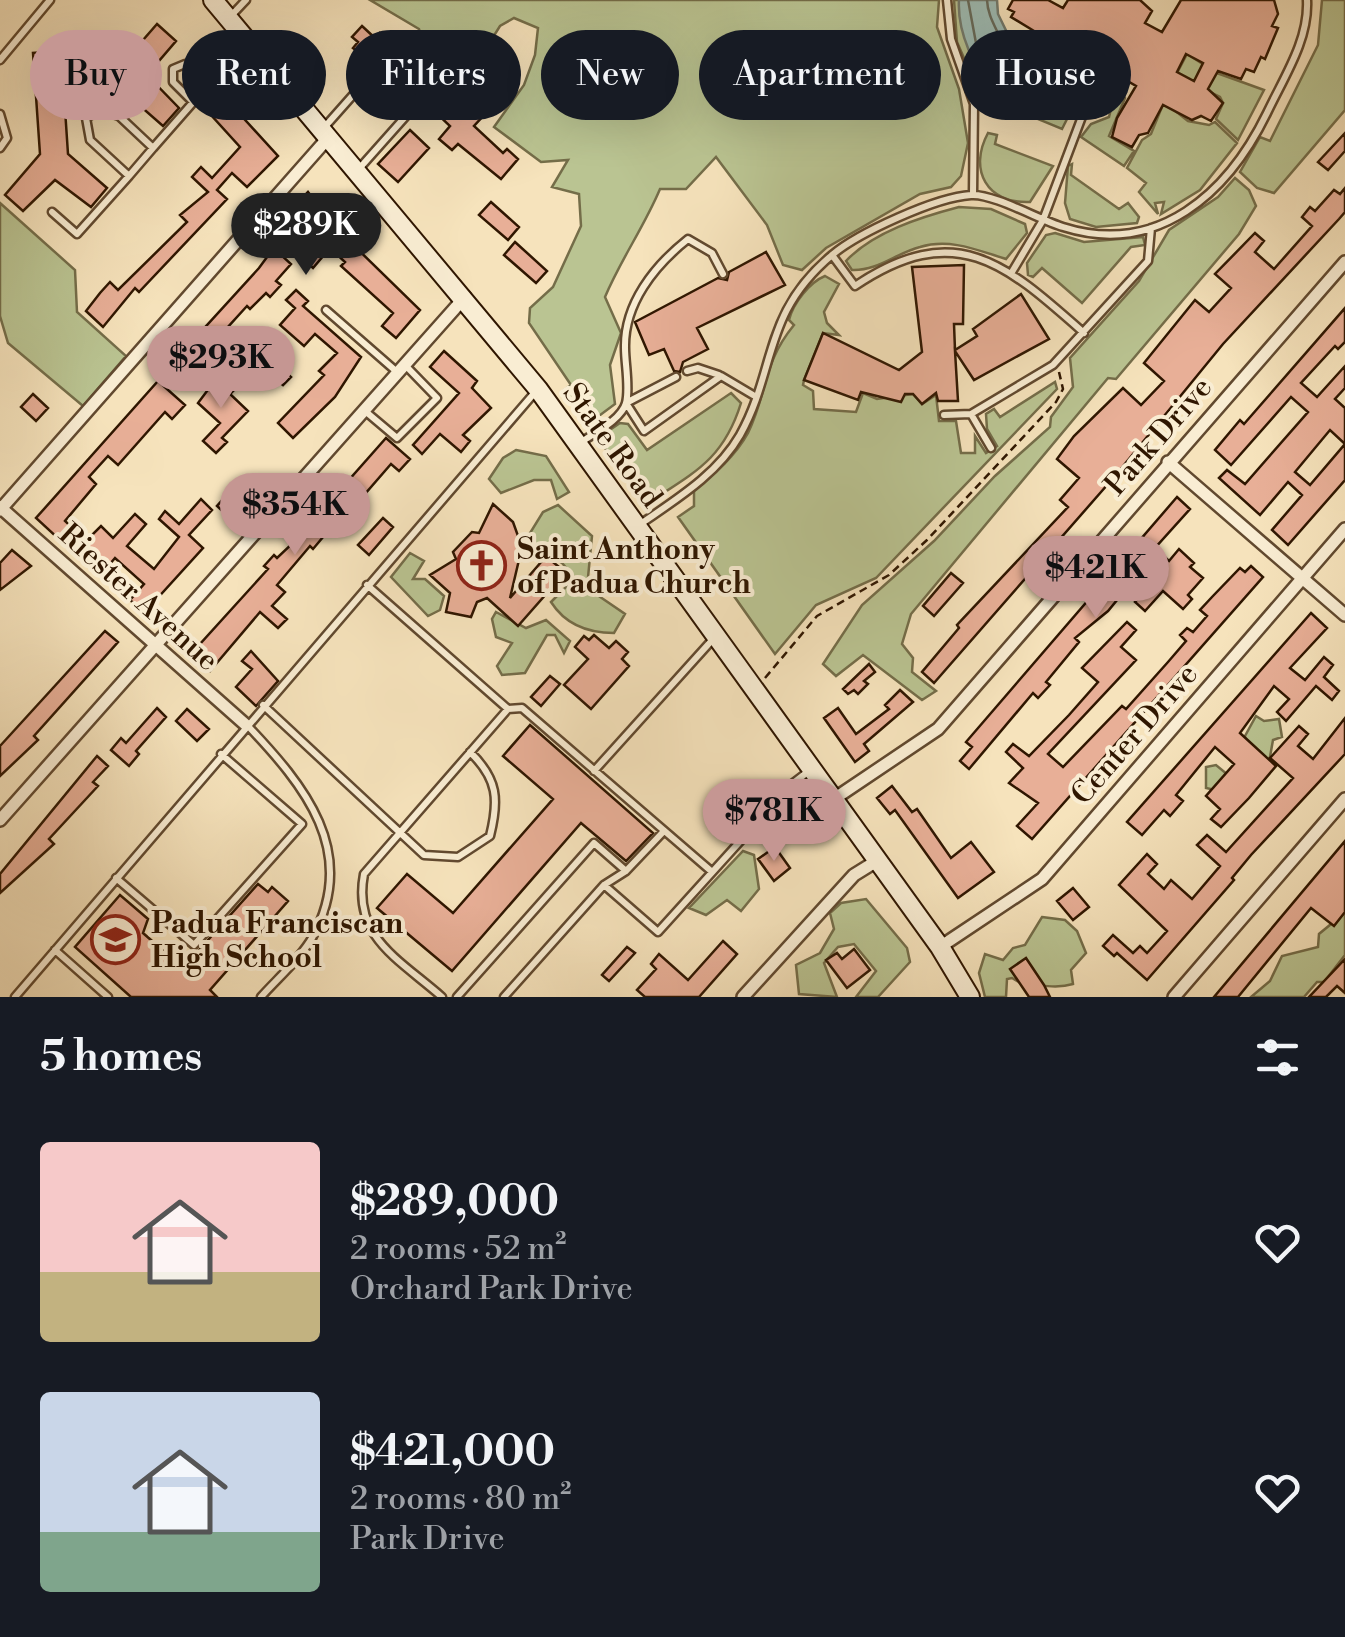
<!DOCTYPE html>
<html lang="en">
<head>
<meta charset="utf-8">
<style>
  body { margin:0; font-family:"Libre Bodoni",serif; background:#20242c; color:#f1f3f6; height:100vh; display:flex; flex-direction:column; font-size:38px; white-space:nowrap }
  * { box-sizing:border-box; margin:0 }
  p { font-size:32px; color:#9ea1a6 }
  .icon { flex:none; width:55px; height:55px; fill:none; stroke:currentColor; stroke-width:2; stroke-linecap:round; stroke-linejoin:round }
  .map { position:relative; height:997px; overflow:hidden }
  .panel { display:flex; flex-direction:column; background:#171b24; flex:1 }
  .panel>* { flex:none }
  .top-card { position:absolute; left:30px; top:30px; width:1285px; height:90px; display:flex; gap:20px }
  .price { position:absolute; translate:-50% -85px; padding:0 22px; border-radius:35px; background:#c59692; color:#111; font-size:32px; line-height:65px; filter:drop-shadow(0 2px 5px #0008) }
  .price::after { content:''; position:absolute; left:50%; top:60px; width:30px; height:22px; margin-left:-15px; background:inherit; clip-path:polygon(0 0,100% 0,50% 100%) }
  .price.active { background:#222; color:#fff }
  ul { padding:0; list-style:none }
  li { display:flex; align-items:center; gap:30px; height:250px; padding:0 40px }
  li span { display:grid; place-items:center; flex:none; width:280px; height:200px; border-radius:10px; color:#555 }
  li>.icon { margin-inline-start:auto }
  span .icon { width:120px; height:120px; fill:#fffc; stroke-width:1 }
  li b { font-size:42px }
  h2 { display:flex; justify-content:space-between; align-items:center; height:120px; padding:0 40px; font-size:42px }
  .chip { padding:0 35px; border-radius:45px; background:#171b24; box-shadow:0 10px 40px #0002; font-size:35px; line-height:90px }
  .chip.active { background:#c59692; color:#111 }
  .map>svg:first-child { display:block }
  .green { fill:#bac492; stroke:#746d49; stroke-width:2.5 }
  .water { fill:#9ebdb6; stroke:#727a6d; stroke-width:2.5 }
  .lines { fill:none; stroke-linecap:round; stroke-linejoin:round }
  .shore { stroke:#666a5b; stroke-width:2.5 }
  .building { fill:#e8af97; stroke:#2f1600; stroke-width:2.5; fill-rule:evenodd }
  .lane-casing { stroke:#61492f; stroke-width:11 }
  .street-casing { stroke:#61492f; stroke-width:16 }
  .secondary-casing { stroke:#2f1600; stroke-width:22 }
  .path { stroke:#2f1600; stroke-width:2.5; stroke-dasharray:8 5; stroke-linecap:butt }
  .lane { stroke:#f9edd3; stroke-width:6 }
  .street { stroke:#f9edd3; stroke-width:11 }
  .secondary { stroke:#f9edd3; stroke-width:18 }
  .labels { text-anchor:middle; stroke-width:8; stroke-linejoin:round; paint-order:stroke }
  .street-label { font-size:30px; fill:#2f1600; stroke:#f9edd3 }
  .poi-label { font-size:30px; font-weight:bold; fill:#2f1600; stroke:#f9edd3; text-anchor:start }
</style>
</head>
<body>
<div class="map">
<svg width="1345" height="997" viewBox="0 0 1345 997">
  <rect width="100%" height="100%" fill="#f6e3bc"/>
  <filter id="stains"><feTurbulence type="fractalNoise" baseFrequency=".002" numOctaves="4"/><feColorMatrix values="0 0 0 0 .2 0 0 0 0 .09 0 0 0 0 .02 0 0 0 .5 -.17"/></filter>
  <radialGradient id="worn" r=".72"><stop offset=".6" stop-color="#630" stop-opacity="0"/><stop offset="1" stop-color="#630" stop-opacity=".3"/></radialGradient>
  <path class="green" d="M370,0H939L937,27L959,89L968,143L961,176L951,187L920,194L826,248L802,270L783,265L767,225L716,157L686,189H660C644,227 621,259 605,297L621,333L610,365L615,404L588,424L564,390L571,385L529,323L530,308L553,287L581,226L579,194L552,187L568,160L541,162L494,127L524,85L535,55L538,28L514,18L500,26L480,58L460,40L425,48L419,29Z
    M954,0H959L989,86L996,92H1006L1001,107L983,102L957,42Z
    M1322,0H1345V110L1274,193L1257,188L1240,172L1260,137L1270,141L1318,45Z
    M1187,54L1217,73L1264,90L1238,140L1216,119L1223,103L1220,97L1176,75Z
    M1075,65L1082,70L1065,90L1067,119L1062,129L1016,110L1035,90L1041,99L1060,104V95Z
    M1121,90L1125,98L1109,136L1134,151L1124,166L1081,137L1091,124L1109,117L1115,92Z
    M1164,102L1188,121L1209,125L1215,122L1237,143L1200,190L1161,214L1164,202L1155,203L1158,214L1139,192L1146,183L1127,168L1142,140L1151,134Z
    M988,133L997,135L995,144L1053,166L1030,202C987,204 968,170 988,133Z
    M1072,164L1071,175L1119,209L1128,203L1139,217L1137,223L1096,227L1070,219L1065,203L1068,166Z
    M1235,178L1249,190L1256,206L1239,234L1116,379L1108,378L911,614L902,644L913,658L912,672L936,691L922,700L863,655L836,676L823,664L862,605L934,541L995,476L1050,427L1051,417L1073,387L1070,358L1139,281L1169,230L1218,197Z
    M0,203L75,270L77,312L126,356L83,406L8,343L0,316Z
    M959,207L991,209L1025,224L1027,233L1006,259C977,250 950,238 920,247C896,253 878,271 852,270L846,261C873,232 921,217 959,207Z
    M1055,233L1084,242L1143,237L1145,245L1131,247L1082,303L1042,268L1033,277L1028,275L1027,263L1046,235Z
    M825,276L839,284L824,312L827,323L839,335L823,333L804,380L803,385L813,391L814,409L856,412L863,393L877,399L913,394L922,404L936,395L939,421H956L961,453H975V436L986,453L997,446L987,429L986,414L994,409L1000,417L1055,382L1057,389L876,578L816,605L775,654L678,517L694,506V490C715,473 735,457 748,433C768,392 762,364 794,325L789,320C793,303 810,282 825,276Z
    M731,393L741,403C723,461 693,473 645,505L598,438L620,423L628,424L647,450Z
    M516,450L546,456L569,492L557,499L551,480H534L501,493L489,479L503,458Z
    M558,505L592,536L587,588L625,614L614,633C588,633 565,624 551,602L575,578L562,563L537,550L530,533L543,512Z
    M410,553L424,561L413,579H425L444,596L440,610L428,616L391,577Z
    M496,612L526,628L546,620L570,641L564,653L555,635H547L525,673L502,675L497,666L512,643L496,637L492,619Z
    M1256,716L1264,721L1279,719L1282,737L1273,740L1268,768L1224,792L1206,788V767L1216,765L1228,775L1245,754V736Z
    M743,851L754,855L759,889L741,911L727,900L706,915L689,908Z
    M1345,894V955L1324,982H1317L1304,997H1251L1270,981L1282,956L1318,947L1319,934L1342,915Z
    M866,899L907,948L910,962L878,997H856L876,971L854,944L838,947L824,963L837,997L799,994L796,965L820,953L834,929L830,913L841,903Z
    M1042,917L1065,920L1077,931L1086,953L1071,970L1073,984C1054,990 1045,983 1027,987L1012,978L1007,979L1006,997H985L979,973L985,954L1003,960L1013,948L1025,945Z"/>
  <path class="water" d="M959,0H997L998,14L1016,51L1006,92L996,93C974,70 957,31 959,0Z"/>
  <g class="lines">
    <path class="shore" d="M968,0L976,43L997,73C1017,46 988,29 987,0"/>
  </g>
  <path class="building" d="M1013,0H1048L1063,8L1068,0H1140L1152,11L1145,23L1162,32L1181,0H1274L1278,14L1272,26L1278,28L1265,59L1261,57L1254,72L1246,69L1241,79L1218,71L1208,89L1223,103L1211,121L1201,116L1192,120L1163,105L1148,133L1139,135L1132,147L1112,137L1117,118L1136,86L1117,75L1110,88L1103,84L1093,102L1085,97L1094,79L1071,65L1054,96L1032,85L1035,79L1028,70L1036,55L1048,61L1039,34L1011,17L1014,12L1008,9ZM1186,54L1203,63L1194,81L1177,72Z
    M157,24L176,41L147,75L179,108L163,126L122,90L64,94L68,154L107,188L91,207L55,180L23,211L5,195L40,154L33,53L72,50L73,67L123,63Z
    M362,26L376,39L380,33L389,41L375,57L368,51L363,56L353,48L358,42L352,37Z
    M408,54L419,64L398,87L387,77Z
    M464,62L478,75L461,93L485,114L474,126L503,153L507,149L518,159L501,179L458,144L452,150L439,139L450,126L431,108L460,76L456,72Z
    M226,99L278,156L247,187L232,173L217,190L227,199L139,292L135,288L103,327L86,311L100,293L110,282L118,290L187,222L180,215L208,192L192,177L201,167L212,178L240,147L211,115Z
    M410,130L429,148L398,182L378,164Z
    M1345,133V151L1328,170L1318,162Z
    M1345,188V212L1339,219L1223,344L1115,476L934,683L922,672L959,628L957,625L1068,507L1060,500L1079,478L1057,459L1074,436L1123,388L1141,405L1164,381L1144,363L1195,300L1209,312L1231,288L1215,274L1255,233L1264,241L1255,252L1274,269L1312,226L1302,217L1310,207L1315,211L1334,190L1340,194Z
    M308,192L340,232L420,310L396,338L382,326L393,313L341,266L345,262L330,248L313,268L303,259L320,240L306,227L280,254L291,264L276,281L281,285L270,297L266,293L250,309L247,306L228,327L235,333L207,363L188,346L259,268L281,238L278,234L297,214L292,209Z
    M491,202L519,227L508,240L479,215Z
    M515,242L547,271L536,283L504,255Z
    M766,252L785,285L697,328L708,349L683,362L680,372L674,371L664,349L649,355L635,322L718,278L727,280L729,272Z
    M964,265L963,324H954L955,350L977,336L973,329L1021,294L1049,339L974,380L955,351L958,401H938L936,393L922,404L913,394H905L901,402L861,392L858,400L804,380L823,333L899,370L922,352L912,267Z
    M296,290L308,301L303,306L361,357L335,397L293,438L278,423L324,375L319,371L337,353L315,334L304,346L280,325L295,308L286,300Z
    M1345,308V342L1338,349L1335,346L1301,383L1317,397L1345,366V388L1335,399L1345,408V444L1330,430L1295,472L1310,485L1345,444V480L1288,545L1272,530L1302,495L1288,482L1260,515L1219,478L1227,470L1245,484L1308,412L1291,397L1231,465L1215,450L1240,420L1244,424Z
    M257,347L291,377L283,385L248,358Z
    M444,351L477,381L472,388L491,408L463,435L470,441L461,452L440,434L422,454L413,445L459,393L430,367Z
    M219,375L235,389L230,394L248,411L222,438L227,442L216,453L203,441L220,423L198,403Z
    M158,381L185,405L172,419L165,412L118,465L108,456L89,477L96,484L65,521L86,541L101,526L113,538L135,514L146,524L127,546L154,569L179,537L159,519L165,511L179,524L201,499L212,510L189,535L203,548L144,613L130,600L144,584L115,558L103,572L67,536L62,542L36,518Z
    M33,394L48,408L36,421L21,407Z
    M386,438L410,459L399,471L391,464L332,532L329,530L313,549L310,546L277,585L285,592L272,606L287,619L278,628L260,612L210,671L191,654L268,569L264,566L274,555L277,558L294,542Z
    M232,489L244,500L229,517L217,506Z
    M1177,497L1190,509L1155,548L1169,561L1179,549L1194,563L1190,567L1203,578L1188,595L1192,599L1183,609L1163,591L1145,611L1135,602L1160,574L1145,561L1112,595L1117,600L1108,611L1075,638L1079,642L1046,682L1050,685L1038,698L1033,693L969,769L960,761L972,747L966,742Z
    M493,504L513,522L522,547L510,598L542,561L548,558L570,576L548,592L518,626L487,598L477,602L471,617L446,612L450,593L430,575L456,559L453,552L472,532L479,533Z
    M383,518L393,527L369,555L358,545Z
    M12,550L31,566L0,590V563Z
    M1251,566L1263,577L1032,839L1017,826L1038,803L1009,783L1023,768L1006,752L1013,744L1029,756L1069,715L1098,682L1082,668L1127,622L1136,630L1121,647L1136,660L1048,754L1063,767L1122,706L1126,709L1168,662L1186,641L1180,635L1187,628L1193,632L1207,616L1200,610L1212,597L1240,568L1245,572Z
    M951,573L963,583L934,616L923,606Z
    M1311,613L1327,628L1290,668L1305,680L1324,657L1333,665L1324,677L1339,691L1332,700L1316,686L1286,721L1277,712L1289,699L1274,686L1240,733L1276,766L1249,798L1221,827L1211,819L1220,809L1206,796L1234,764L1215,747L1176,795L1183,801L1170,816L1164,810L1142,835L1127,822Z
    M105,631L118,642L34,736L38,740L0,776V746Z
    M594,635L609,648L616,641L628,652L622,659L629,666L591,709L564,685L588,659L575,647L584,636L589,640Z
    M251,651L278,681L256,706L236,687L252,669L242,661Z
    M869,664L875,672L864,681L868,684L858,694L854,690L848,694L843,689Z
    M550,676L560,684L541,706L531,697Z
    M900,690L913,702L864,744L869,751L855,762L824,718L838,708L856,734L889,709L885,705Z
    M157,708L166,717L136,751L139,754L129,766L111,750L121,738L126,743Z
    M187,709L209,729L197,741L176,721Z
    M1345,718V754L1251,855L1232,878L1234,880L1147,980L1117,953L1114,956L1103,946L1113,935L1133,953L1140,946L1147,953L1167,931L1119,885L1147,854L1157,864L1148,874L1164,889L1171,880L1192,899L1220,866L1197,845L1207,835L1226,852L1293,778L1270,758L1299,726L1308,734L1298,746L1313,759Z
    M530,725L653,833L626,861L581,823L452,971L377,908L407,874L453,913L553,799L503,756Z
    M97,756L108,766L93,782L98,786L49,839L54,844L0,893V874Z
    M892,786L912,812L917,809L951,858L971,842L994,872L958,898L895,810L890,814L877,798Z
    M1345,841V912L1334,926L1311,908L1238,997H1214Z
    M775,847L790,868L774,881L758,859Z
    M258,884L268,892L272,887L288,901L210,990L217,997H131L75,947L120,895L148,919L143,933L183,968Z
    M1073,888L1089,907L1073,920L1057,901Z
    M723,941L737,954L699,997H645L637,990L656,969L651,964L659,954L688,980Z
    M627,947L635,953L609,981L602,975Z
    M854,949L870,970L847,988L826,960L837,953L842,959Z
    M1026,958L1044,985L1050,997H1029L1010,969Z
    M1345,959V993L1337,986L1326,997H1309Z"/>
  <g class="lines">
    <defs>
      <path id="lane" d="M947,0L951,39L974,104L973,194
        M229,18L246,0
        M0,60L50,0
        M1076 100a14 14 0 1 1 28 0a14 14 0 1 1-28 0Z
        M193,102L173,82V69L185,64L209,84
        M0,114L7,138L0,148
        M322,130L400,42
        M357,171L422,98
        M129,176L153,148
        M52,212L77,234L129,176L90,140L86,118L100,110L119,116L153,148L246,42
        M832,255L855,286C956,218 1006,264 1084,333
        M1012,272L1043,220L1083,114
        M326,310L397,372
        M687,371L698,368L719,375
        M676,377L626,403L644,431L721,376L753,395
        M365,411L397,438L437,398L405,365
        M971,414L991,448
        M944,415L971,414L1053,365L1148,261L1151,228
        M580,443C594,433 621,420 626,403C630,388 625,364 625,348C624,304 654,266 688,239L712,253L723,274
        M639,525C675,500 717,475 740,435C777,368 762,314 832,255C858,233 936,197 971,195C992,193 1040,220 1063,227C1158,257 1228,193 1267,113C1284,77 1309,40 1307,0
        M367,585L508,709
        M263,705L424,855L458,857L490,836C499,800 498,779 470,752
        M247,725C304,785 360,852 312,938C300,959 277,979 261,997
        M594,771L714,638
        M116,878L194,945L302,824L221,754
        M604,885L658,932L792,784L809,771
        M55,950L108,997
        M15,997L537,390
        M442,997C399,959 352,937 364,874L508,709L522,708L711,871
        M457,997L594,843L626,871
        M504,997L604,885L626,871L664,831"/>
      <path id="street" d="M1168,462L1345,615
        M0,507L246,725
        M0,510L328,138
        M831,801L938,729L1345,262
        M0,820L465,297
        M940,947L1042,879L1345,529
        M743,997L854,875L875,862
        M1174,997L1345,799"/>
      <path id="secondary" d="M213,0L538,389L940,947L970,997"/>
    </defs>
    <use href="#lane" class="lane-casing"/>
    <use href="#street" class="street-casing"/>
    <use href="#secondary" class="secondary-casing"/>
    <path class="path" d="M765,678L817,616L889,575L927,540L1056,402L1063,389L1059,372"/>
    <use href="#lane" class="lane"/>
    <use href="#street" class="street"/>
    <use href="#secondary" class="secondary"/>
  </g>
  <defs>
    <symbol id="church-ring" viewBox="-11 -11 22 22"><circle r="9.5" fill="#f9edd3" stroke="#8f2418" stroke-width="1.5"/><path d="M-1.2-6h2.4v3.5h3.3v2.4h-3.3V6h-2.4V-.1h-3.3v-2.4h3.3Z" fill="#8f2418"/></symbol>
    <symbol id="school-ring" viewBox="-11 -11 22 22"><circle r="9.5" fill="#f9edd3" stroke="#8f2418" stroke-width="1.5"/><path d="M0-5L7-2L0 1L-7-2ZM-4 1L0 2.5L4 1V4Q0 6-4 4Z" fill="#8f2418"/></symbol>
  </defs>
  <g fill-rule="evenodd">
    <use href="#church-ring" x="454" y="538" width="55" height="55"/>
    <use href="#school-ring" x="88" y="912" width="55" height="55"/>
  </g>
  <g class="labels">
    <g class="street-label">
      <text transform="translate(1158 436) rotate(-49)" y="10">Park Drive</text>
      <text transform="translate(613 445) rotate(54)" y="10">State Road</text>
      <text transform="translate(139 597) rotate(42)" y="10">Riester Avenue</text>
      <text transform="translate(1134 734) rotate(-49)" y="10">Center Drive</text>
    </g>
    <g class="poi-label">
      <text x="517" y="559">Saint Anthony<tspan x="517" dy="34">of Padua Church</tspan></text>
      <text x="151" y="933">Padua Franciscan<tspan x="151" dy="34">High School</tspan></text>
    </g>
  </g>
  <rect width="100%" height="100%" filter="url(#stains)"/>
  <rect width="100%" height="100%" fill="url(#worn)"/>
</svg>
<b class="price active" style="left:306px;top:278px">$289K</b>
<b class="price" style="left:221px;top:411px">$293K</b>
<b class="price" style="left:295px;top:558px">$354K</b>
<b class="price" style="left:1096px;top:621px">$421K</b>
<b class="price" style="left:774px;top:864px">$781K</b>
<div class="top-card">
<a class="chip active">Buy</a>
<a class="chip">Rent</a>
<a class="chip">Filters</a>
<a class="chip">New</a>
<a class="chip">Apartment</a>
<a class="chip">House</a>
</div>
</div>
<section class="panel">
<h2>5 homes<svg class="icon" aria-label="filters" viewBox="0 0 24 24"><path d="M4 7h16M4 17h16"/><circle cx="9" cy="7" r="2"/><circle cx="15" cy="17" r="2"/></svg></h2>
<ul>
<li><span style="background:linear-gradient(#f6c9c9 65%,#c2b280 0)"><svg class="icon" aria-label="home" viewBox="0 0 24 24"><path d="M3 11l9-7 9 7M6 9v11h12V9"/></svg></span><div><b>$289,000</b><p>2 rooms · 52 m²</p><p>Orchard Park Drive</p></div><svg class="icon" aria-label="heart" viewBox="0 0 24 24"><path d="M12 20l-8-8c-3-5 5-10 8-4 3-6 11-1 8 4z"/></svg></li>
<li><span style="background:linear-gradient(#c9d6e8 70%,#7fa58c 0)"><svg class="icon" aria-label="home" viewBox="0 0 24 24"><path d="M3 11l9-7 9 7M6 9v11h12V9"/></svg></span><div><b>$421,000</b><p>2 rooms · 80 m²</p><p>Park Drive</p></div><svg class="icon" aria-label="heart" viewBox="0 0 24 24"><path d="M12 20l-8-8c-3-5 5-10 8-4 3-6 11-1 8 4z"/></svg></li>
</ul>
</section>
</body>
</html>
